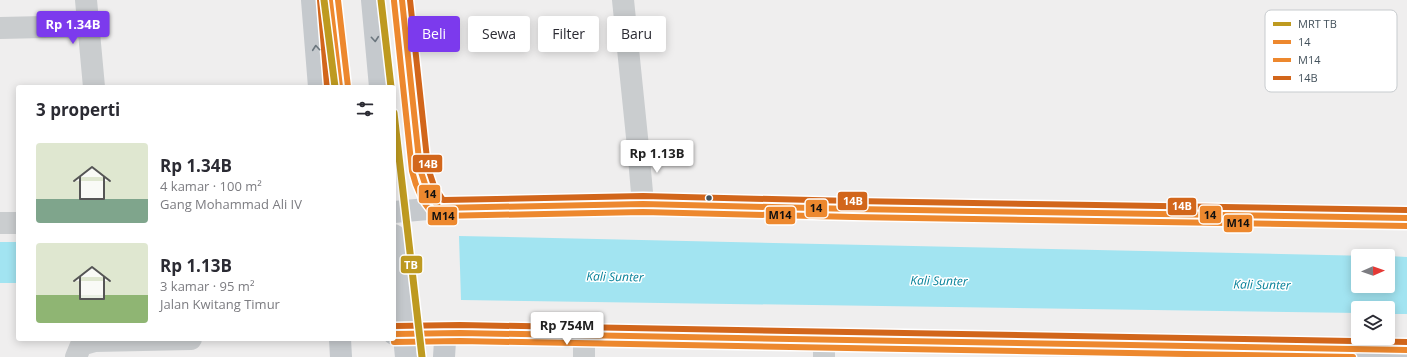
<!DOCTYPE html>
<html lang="id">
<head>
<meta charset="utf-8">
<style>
  body { margin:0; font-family:"Open Sans",sans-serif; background:#f7f7f7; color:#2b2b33; height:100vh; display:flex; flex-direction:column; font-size:15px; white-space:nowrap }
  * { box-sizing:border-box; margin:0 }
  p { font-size:13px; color:#7c7c81 }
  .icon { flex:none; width:22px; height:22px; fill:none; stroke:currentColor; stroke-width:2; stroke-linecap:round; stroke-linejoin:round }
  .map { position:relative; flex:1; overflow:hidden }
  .panel { position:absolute; left:16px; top:85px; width:380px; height:256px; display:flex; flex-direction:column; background:#fff; border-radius:4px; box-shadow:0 2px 10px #0003 }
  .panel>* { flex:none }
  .hud { position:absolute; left:408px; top:16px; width:380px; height:36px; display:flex; gap:8px }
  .needle { width:26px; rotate:88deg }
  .tools { position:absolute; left:1351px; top:249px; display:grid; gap:8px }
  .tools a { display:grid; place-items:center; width:44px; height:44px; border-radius:4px; background:#fff; box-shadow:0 2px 10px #0003; font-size:20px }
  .price { position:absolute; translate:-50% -34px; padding:0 9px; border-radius:4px; background:#fff; color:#222; font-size:13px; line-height:26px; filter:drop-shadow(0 1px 2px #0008) }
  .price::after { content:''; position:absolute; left:50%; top:24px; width:12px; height:9px; margin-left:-6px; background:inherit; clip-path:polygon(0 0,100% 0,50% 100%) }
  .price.active { background:#7c3aed; color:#fff }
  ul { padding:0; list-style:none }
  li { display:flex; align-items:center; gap:12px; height:100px; padding:0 20px }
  li span { display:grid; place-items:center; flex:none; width:112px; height:80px; border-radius:4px; color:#555 }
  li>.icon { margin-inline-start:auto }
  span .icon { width:48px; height:48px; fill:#fffc; stroke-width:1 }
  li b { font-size:17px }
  h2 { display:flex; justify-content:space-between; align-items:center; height:48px; padding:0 20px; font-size:17px }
  .pill { padding:0 14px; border-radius:4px; background:#fff; box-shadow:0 2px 10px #0003; font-size:14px; line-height:36px }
  .pill.active { background:#7c3aed; color:#fff }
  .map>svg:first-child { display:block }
  .water { fill:#a2e4f1 }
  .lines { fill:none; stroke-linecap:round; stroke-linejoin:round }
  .minor { stroke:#cacdcf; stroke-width:22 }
  .primary { stroke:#c5c9cd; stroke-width:22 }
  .primary-bridge { stroke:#c5c9cd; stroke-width:22 }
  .bus-1-casing { stroke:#fff; stroke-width:9 }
  .bus-2-casing { stroke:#fff; stroke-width:9 }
  .bus-3-casing { stroke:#fff; stroke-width:9 }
  .bus-1 { stroke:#ed882e; stroke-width:6 }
  .bus-2 { stroke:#ed882e; stroke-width:6 }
  .bus-3 { stroke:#d2661b; stroke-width:6 }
  .metro-1-casing { stroke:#fff; stroke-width:10 }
  .metro-1 { stroke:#be9a20; stroke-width:7 }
  .oneway { stroke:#6b767e }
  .bus-dot { fill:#44525c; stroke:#fff; stroke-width:1.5 }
  .labels { text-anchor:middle; stroke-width:3; stroke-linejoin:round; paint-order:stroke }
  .water-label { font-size:12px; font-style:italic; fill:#048099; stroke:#fff }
  .key { fill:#fff; stroke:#c7cbce; stroke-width:1 }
  .key-label { font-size:11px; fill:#44525c }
  .line-badge { stroke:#fff; stroke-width:1.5 }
  .badge-label { font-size:11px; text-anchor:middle; font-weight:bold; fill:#fff }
  .pale-badge-label { font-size:11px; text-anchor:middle; font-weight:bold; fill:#111 }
</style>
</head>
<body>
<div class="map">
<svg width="1407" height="357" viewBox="0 0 1407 357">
  <rect width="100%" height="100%" fill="#efeeee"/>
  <path class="water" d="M459,236L1372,256H1358V286H1388V256L1407,257V314H1388V308H1358V313L461,300Z
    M0,242H18V283H0Z"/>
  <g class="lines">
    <path class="minor" d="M86,0L94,87
      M623,0L638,147L643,204
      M0,28L88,26
      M0,223H18
      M76,357L81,345L95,341L191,339
      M584,357V336
      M824,357V340"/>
    <path class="primary" d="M312,0L319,87
      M372,0L380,87
      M402,0L420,169C423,185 429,196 439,208
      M394,212L439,208L643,204L853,209L1268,215L1407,218
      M394,334L460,333L584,336L975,342L1407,350
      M340,339L341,357
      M444,357L445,341L449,333"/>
    <path class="primary-bridge" d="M394,235L406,357"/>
    <defs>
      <path id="bus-1" d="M338,0L348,87
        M402,0L420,169L427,190L439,208L643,204L853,209L1407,218
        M394,334L460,333L1407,350"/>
      <path id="bus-2" d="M330,1L340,87
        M394,1L412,171C415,184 424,210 438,216L643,212L853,217L1407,226
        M394,342L460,341L1353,357"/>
      <path id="bus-3" d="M320,0L327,86
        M410,0L428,168L434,186L443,200L643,196L853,201L1407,210
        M394,326L460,325L1407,342"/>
    </defs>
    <use href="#bus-1" class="bus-1-casing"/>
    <use href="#bus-2" class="bus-2-casing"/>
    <use href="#bus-3" class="bus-3-casing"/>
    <use href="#bus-1" class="bus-1"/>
    <use href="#bus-2" class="bus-2"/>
    <use href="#bus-3" class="bus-3"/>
    <defs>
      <path id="metro-1" d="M324,0L335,87
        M381,0L391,87
        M394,113L422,357"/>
    </defs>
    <use href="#metro-1" class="metro-1-casing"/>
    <use href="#metro-1" class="metro-1"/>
  </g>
  <defs><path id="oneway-chevron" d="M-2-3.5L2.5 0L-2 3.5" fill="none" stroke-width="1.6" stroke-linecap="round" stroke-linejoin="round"/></defs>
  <g class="oneway">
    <use href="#oneway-chevron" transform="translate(375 39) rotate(85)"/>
    <use href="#oneway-chevron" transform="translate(316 48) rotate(-95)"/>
  </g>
  <circle class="bus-dot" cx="709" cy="198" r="3.5"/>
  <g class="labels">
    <g class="water-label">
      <text transform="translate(615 277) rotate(1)" y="4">Kali Sunter</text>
      <text transform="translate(939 281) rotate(1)" y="4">Kali Sunter</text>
      <text transform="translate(1262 285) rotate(1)" y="4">Kali Sunter</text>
    </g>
  </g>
  <rect x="1265" y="10" width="132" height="82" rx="6" class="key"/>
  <rect x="1273" y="22" width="18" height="4" fill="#be9a20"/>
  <rect x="1273" y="40" width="18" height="4" fill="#ed882e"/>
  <rect x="1273" y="58" width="18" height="4" fill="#ed882e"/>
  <rect x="1273" y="76" width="18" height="4" fill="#d2661b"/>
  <g class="key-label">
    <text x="1298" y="28">MRT TB</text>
    <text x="1298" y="46">14</text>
    <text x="1298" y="64">M14</text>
    <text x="1298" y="82">14B</text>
  </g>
  <g class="line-badge">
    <rect x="412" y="154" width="31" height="19" rx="4" fill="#d2661b"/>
    <rect x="418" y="184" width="23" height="20" rx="4" fill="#ed882e"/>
    <rect x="837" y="191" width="31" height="20" rx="4" fill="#d2661b"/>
    <rect x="1167" y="197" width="30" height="19" rx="4" fill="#d2661b"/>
    <rect x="805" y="199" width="23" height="19" rx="4" fill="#ed882e"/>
    <rect x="1199" y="205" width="23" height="19" rx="4" fill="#ed882e"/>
    <rect x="765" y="206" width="31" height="19" rx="4" fill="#ed882e"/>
    <rect x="427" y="206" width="31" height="20" rx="4" fill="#ed882e"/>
    <rect x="1223" y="214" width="30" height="19" rx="4" fill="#ed882e"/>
    <rect x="400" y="255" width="23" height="19" rx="4" fill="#be9a20"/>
  </g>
  <g class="badge-label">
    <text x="428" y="168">14B</text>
    <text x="853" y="205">14B</text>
    <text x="1182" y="210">14B</text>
    <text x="411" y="269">TB</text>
  </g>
  <g class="pale-badge-label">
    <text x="430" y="198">14</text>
    <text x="816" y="212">14</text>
    <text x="1210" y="219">14</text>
    <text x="780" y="219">M14</text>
    <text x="443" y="220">M14</text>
    <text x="1238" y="227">M14</text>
  </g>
</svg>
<div class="tools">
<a><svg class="needle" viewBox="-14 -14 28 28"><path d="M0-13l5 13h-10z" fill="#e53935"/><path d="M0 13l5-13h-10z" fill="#7c7c81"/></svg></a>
<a><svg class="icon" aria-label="layers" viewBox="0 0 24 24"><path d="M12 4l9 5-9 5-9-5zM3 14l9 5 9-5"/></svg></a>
</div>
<b class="price active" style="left:73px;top:45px">Rp 1.34B</b>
<b class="price" style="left:657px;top:174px">Rp 1.13B</b>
<b class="price" style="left:567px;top:346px">Rp 754M</b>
<div class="hud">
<a class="pill active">Beli</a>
<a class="pill">Sewa</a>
<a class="pill">Filter</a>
<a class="pill">Baru</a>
</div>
<section class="panel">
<h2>3 properti<svg class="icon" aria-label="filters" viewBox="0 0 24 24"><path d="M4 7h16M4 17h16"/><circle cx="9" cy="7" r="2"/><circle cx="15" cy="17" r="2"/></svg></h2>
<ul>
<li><span style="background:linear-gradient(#dfe7d0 70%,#7fa58c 0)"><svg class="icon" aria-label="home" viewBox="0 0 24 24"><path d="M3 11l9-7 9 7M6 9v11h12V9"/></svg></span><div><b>Rp 1.34B</b><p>4 kamar · 100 m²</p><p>Gang Mohammad Ali IV</p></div></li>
<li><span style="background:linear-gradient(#dfe7d0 65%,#8fb573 0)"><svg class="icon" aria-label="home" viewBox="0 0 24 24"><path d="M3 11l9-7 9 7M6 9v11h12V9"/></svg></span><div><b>Rp 1.13B</b><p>3 kamar · 95 m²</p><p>Jalan Kwitang Timur</p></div></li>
</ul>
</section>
</div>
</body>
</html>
